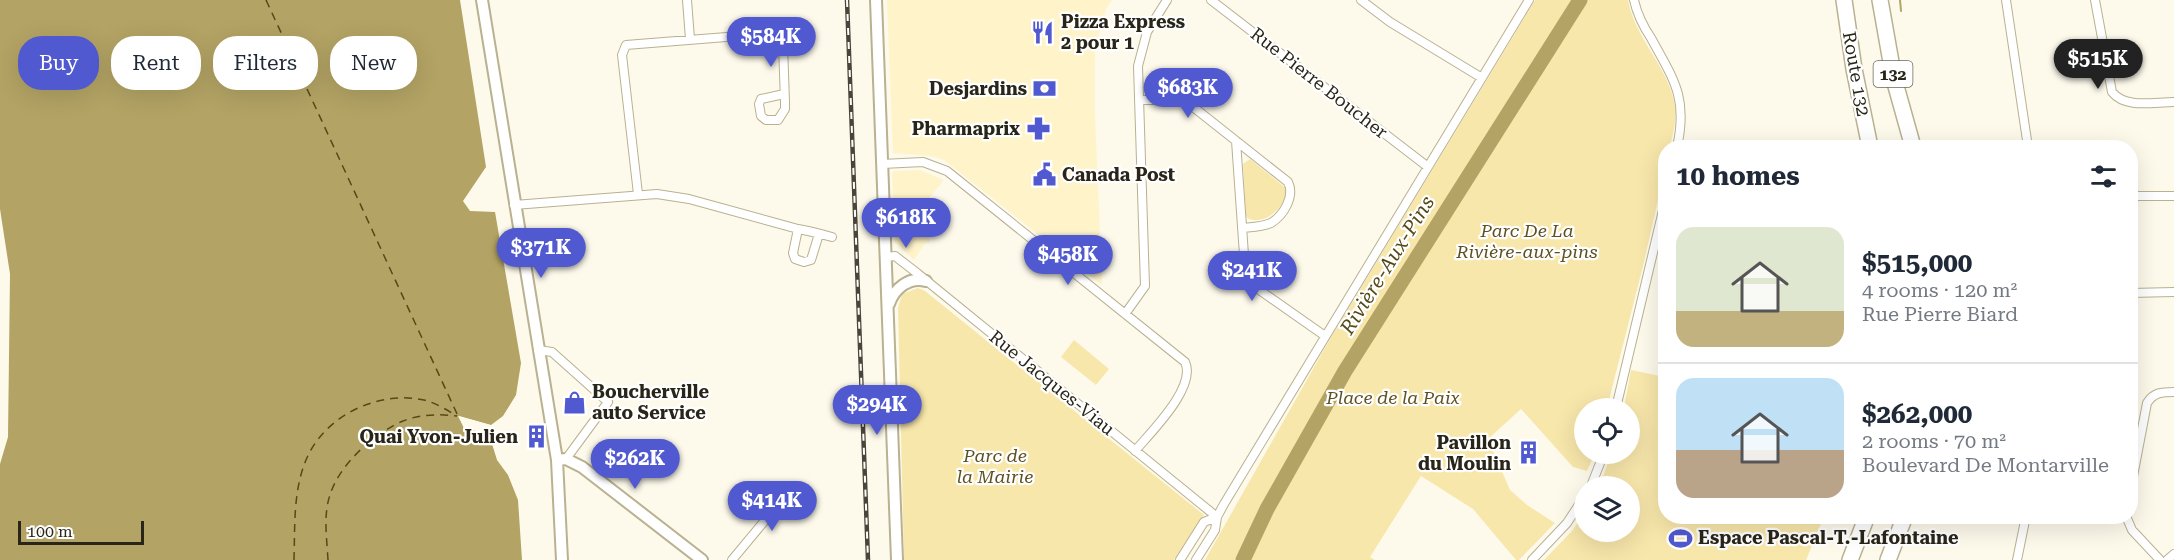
<!DOCTYPE html>
<html lang="en">
<head>
<meta charset="utf-8">
<style>
  body { margin:0; font-family:"Roboto Serif",serif; background:#f6f6f7; color:#1f2937; height:100vh; display:flex; flex-direction:column; font-size:22px; white-space:nowrap }
  * { box-sizing:border-box; margin:0 }
  p { font-size:20px; color:#747a83 }
  .icon { flex:none; width:33px; height:33px; fill:none; stroke:currentColor; stroke-width:2; stroke-linecap:round; stroke-linejoin:round }
  .map { position:relative; flex:1; overflow:hidden }
  .details { position:absolute; left:1658px; top:140px; width:480px; height:384px; display:flex; flex-direction:column; background:#fff; border-radius:24px; box-shadow:0 6px 24px #0002 }
  .details>* { flex:none }
  .banner { position:absolute; left:18px; top:36px; width:570px; height:54px; display:flex; gap:12px }
  .buttons { position:absolute; left:1574px; top:398px; display:grid; gap:12px }
  .buttons a { display:grid; place-items:center; width:66px; height:66px; border-radius:50%; background:#fff; box-shadow:0 6px 24px #0002; font-size:30px }
  .scale { position:absolute; left:18px; bottom:15px; width:126px; box-sizing:border-box; padding-left:6px; border:3px solid #292619; border-top:0; font-size:16px; line-height:21px; white-space:nowrap; color:#292619; -webkit-text-stroke:4px #fff; paint-order:stroke }
  .price { position:absolute; translate:-50% -51px; padding:0 14px; border-radius:21px; background:#5059cf; color:#fff; font-size:20px; line-height:39px; filter:drop-shadow(0 2px 3px #0008) }
  .price::after { content:''; position:absolute; left:50%; top:36px; width:18px; height:14px; margin-left:-9px; background:inherit; clip-path:polygon(0 0,100% 0,50% 100%) }
  .price.current { background:#222; color:#fff }
  ul { padding:0; list-style:none }
  li { display:flex; align-items:center; gap:18px; height:150px; padding:0 18px }
  li+li { border-top:2px solid #e0e1e3 }
  li span { display:grid; place-items:center; flex:none; width:168px; height:120px; border-radius:18px; color:#555 }
  li>.icon { margin-inline-start:auto }
  span .icon { width:72px; height:72px; fill:#fffc; stroke-width:1 }
  li b { font-size:26px }
  h2 { display:flex; justify-content:space-between; align-items:center; height:72px; padding:0 18px; font-size:26px }
  .chip { padding:0 21px; border-radius:24px; background:#fff; box-shadow:0 6px 24px #0002; font-size:21px; line-height:54px }
  .chip.current { background:#5059cf; color:#fff }
  .map>svg:first-child { display:block }
  .built { fill:#fef3c9 }
  .green { fill:#f8e7ab }
  .water { fill:#b3a364 }
  .pier { fill:#fdfaec }
  .lines { fill:none; stroke-linecap:round; stroke-linejoin:round }
  .stream { stroke:#b3a364; stroke-width:2 }
  .river { stroke:#b3a364; stroke-width:15 }
  .ferry { stroke:#564918; stroke-width:1.5; stroke-dasharray:8 6; stroke-linecap:butt }
  .minor-casing { stroke:#b9b190; stroke-width:10 }
  .tertiary-casing { stroke:#b9b190; stroke-width:14 }
  .motorway-casing { stroke:#b9b190; stroke-width:18 }
  .minor { stroke:#fff; stroke-width:8 }
  .tertiary { stroke:#fff; stroke-width:10 }
  .motorway { stroke:#fff; stroke-width:15 }
  .rail-casing { stroke:#494639; stroke-width:4.5 }
  .rail { stroke:#fff; stroke-width:2; stroke-dasharray:7; stroke-linecap:butt }
  .labels { text-anchor:middle; stroke-width:4.5; stroke-linejoin:round; paint-order:stroke }
  .shield { fill:#fff; stroke:#69675e; stroke-width:1.5 }
  .shield-label { font-size:16px; font-weight:bold; fill:#292619 }
  .poi-label { font-size:18px; font-weight:bold; fill:#292619; stroke:#fff; text-anchor:start }
  .street-label { font-size:18px; fill:#292619; stroke:#fff }
  .park-label { font-size:18px; font-style:italic; fill:#5e5121; stroke:#fff }
  .water-label { font-size:20px; font-style:italic; fill:#564918; stroke:#fff }
</style>
</head>
<body>
<div class="map">
<svg width="2174" height="560" viewBox="0 0 2174 560">
  <rect width="100%" height="100%" fill="#fdfaec"/>
  <path class="built" d="M887,0H1112L1106,9L1095,50V116L1102,285L944,160L931,156L893,153Z
    M920,170L944,180L928,199L930,242L925,243L914,260L895,242L892,174L894,171Z"/>
  <path class="green" d="M1535,0H1628C1635,39 1669,67 1675,106C1677,119 1673,134 1670,147H1665V169L1644,262L1607,408H1584V453H1595L1587,471L1573,467L1521,409L1488,439L1510,490L1527,505L1555,523L1519,560H1516L1473,509L1421,476L1370,557L1375,560H1205L1330,339Z
    M1250,159L1287,189C1287,206 1266,225 1249,219L1246,216L1243,164Z
    M918,288L925,291L1204,515L1174,560H904L898,308L902,294Z
    M1074,340L1109,369L1096,385L1061,357Z
    M1631,370L1665,377V516H1820L1819,519H1823L1806,560H1544L1572,531L1584,513V531H1629V486H1600L1611,453H1629V408H1624Z"/>
  <path class="water" d="M0,0H460L486,167L463,201L470,211L495,212L521,363L516,395L503,416L491,425L459,416L464,428L489,434L497,460L508,475L518,500L522,560H0V464L8,437L10,274L0,209Z"/>
  <path class="pier" d="M458,416L494,426L490,428L464,421L466,425L490,431L492,434L464,428Z"/>
  <g class="lines">
    <path class="stream" d="M1900,0L1901,11"/>
    <path class="river" d="M1243,560L1267,509L1345,371L1580,0"/>
    <path class="ferry" d="M266,0L458,416
      M294,560C295,527 293,491 306,460C324,416 378,390 424,400C436,403 447,410 457,416
      M328,560C327,540 323,515 330,495C339,465 374,433 403,421C420,414 439,414 457,416"/>
    <defs>
      <path id="minor" d="M687,0L690,39
        M1211,0L1428,167
        M1361,0L1390,22L1482,78
        M1634,0C1637,14 1643,26 1651,38C1674,80 1688,98 1677,147
        M2006,0L2028,147
        M2095,0L2112,92C2126,109 2153,102 2174,102
        M1139,100H1178L1192,106L1288,182C1295,196 1284,215 1271,223C1262,227 1252,227 1242,228
        M1236,141L1245,269L1248,282L1325,336
        M882,164L923,162L947,171L1185,362C1197,387 1151,432 1135,451
        M638,194L622,55L626,45L776,33L783,45L785,102V109L778,120H766L761,116L759,104L761,99L784,94
        M2130,196H2174
        M514,205L657,194L689,199L798,229
        M819,234L811,260L804,262L795,259L793,253L798,229C810,231 821,234 832,237
        M885,257L895,256L917,273L1217,517
        M2130,293L2174,292
        M1125,314L1145,286L1138,66L1147,32L1167,0
        M538,350L552,352L608,402L566,459
        M1616,408L1665,202
        M1591,486L1604,453
        M2130,492L2147,403C2154,392 2162,392 2174,392
        M2126,516L2132,530L2160,560
        M732,560L792,488
        M1180,560L1204,522L1217,517
        M1196,560L1215,530L1217,517L1224,504L1529,0
        M1532,560L1567,523L1584,497
        M2017,560L2026,516
        M2167,560L2174,554"/>
      <path id="tertiary" d="M482,0L557,460L562,560
        M876,0L897,560
        M889,304C894,289 909,276 926,281
        M557,460L566,459L582,467L702,560"/>
      <path id="motorway" d="M1844,0L1854,69L1870,147
        M1880,0L1894,79L1913,147
        M1850,560L1867,516
        M1888,560L1905,516"/>
    </defs>
    <use href="#minor" class="minor-casing"/>
    <use href="#tertiary" class="tertiary-casing"/>
    <use href="#motorway" class="motorway-casing"/>
    <use href="#minor" class="minor"/>
    <use href="#tertiary" class="tertiary"/>
    <use href="#motorway" class="motorway"/>
    <defs>
      <path id="rail" d="M847,0L868,560"/>
    </defs>
    <use href="#rail" class="rail-casing"/>
    <use href="#rail" class="rail"/>
  </g>
  <defs>
    <symbol id="restaurant-bare" viewBox="-9 -9 18 18"><path d="M-5-6h1v4h1v-4h1v4h1v-4h1v5L-1.5 .5V6h-2V.5L-5-1ZM5-6V6H3V1.5H1.5Q1.5-4 5-6Z" fill="#5059cf" stroke="#fff" stroke-width="2.5" paint-order="stroke"/></symbol>
    <symbol id="bank-bare" viewBox="-9 -9 18 18"><path d="M-6-4H6V4H-6ZM0-2.3a2.3 2.3 0 1 0 0 4.6a2.3 2.3 0 1 0 0-4.6Z" fill="#5059cf" stroke="#fff" stroke-width="2.5" paint-order="stroke"/></symbol>
    <symbol id="pharmacy-bare" viewBox="-9 -9 18 18"><path d="M-2-6h4v4h4v4h-4v4h-4v-4h-4v-4h4Z" fill="#5059cf" stroke="#fff" stroke-width="2.5" paint-order="stroke"/></symbol>
    <symbol id="civic-bare" viewBox="-9 -9 18 18"><path d="M-.6-6.5H3V-4.5H.6V-3L4-1V1h2V6H-6V1h2V-1L-.6-3ZM-1.2 2.5V6h2.4V2.5Z" fill="#5059cf" stroke="#fff" stroke-width="2.5" paint-order="stroke"/></symbol>
    <symbol id="shop-bare" viewBox="-9 -9 18 18"><path d="M-5-2.5h2.3a2.7 3.5 0 0 1 5.4 0H5L5.5 6h-11ZM-1.5-2.5h3a1.5 2.3 0 0 0-3 0Z" fill="#5059cf" stroke="#fff" stroke-width="2.5" paint-order="stroke"/></symbol>
    <symbol id="building-bare" viewBox="-9 -9 18 18"><path d="M-4-6H4V6H1V3H-1V6H-4ZM-2.5-4.3h1.7v1.8h-1.7ZM.8-4.3h1.7v1.8H.8ZM-2.5-1h1.7V.8h-1.7ZM.8-1h1.7V.8H.8Z" fill="#5059cf" stroke="#fff" stroke-width="2.5" paint-order="stroke"/></symbol>
    <symbol id="stadium-bare" viewBox="-9 -9 18 18"><path d="M0-5a6.5 5 0 1 0 0 10a6.5 5 0 1 0 0-10ZM-3.5-1.8h7v3.6h-7Z" fill="#5059cf" stroke="#fff" stroke-width="2.5" paint-order="stroke"/></symbol>
  </defs>
  <g fill-rule="evenodd">
    <use href="#restaurant-bare" x="1026" y="16" width="33" height="33"/>
    <use href="#bank-bare" x="1028" y="72" width="33" height="33"/>
    <use href="#pharmacy-bare" x="1022" y="112" width="33" height="33"/>
    <use href="#civic-bare" x="1028" y="158" width="33" height="33"/>
    <use href="#shop-bare" x="558" y="386" width="33" height="33"/>
    <use href="#building-bare" x="520" y="420" width="33" height="33"/>
    <use href="#building-bare" x="1512" y="436" width="33" height="33"/>
    <use href="#stadium-bare" x="1664" y="522" width="33" height="33"/>
  </g>
  <g class="labels">
    <rect class="shield" x="1873.5" y="61" width="39" height="26" rx="4.5"/>
    <g class="shield-label">
      <text x="1893" y="80">132</text>
    </g>
    <g class="poi-label">
      <text x="1061" y="28">Pizza Express<tspan x="1061" dy="21">2 pour 1</tspan></text>
      <text x="1027" y="95" text-anchor="end">Desjardins</text>
      <text x="1020" y="135" text-anchor="end">Pharmaprix</text>
      <text x="1062" y="181">Canada Post</text>
      <text x="592" y="398">Boucherville<tspan x="592" dy="21">auto Service</tspan></text>
      <text x="518" y="443" text-anchor="end">Quai Yvon-Julien</text>
      <text x="1511" y="449" text-anchor="end">Pavillon<tspan x="1511" dy="21">du Moulin</tspan></text>
      <text x="1698" y="544">Espace Pascal-T.-Lafontaine</text>
    </g>
    <g class="street-label">
      <text transform="translate(1856 74) rotate(80)" y="6">Route 132</text>
      <text transform="translate(1319 83) rotate(38)" y="6">Rue Pierre Boucher</text>
      <text transform="translate(1052 383) rotate(39)" y="6">Rue Jacques-Viau</text>
    </g>
    <g class="park-label">
      <text x="1527" y="237">Parc De La<tspan x="1527" dy="21">Rivière-aux-pins</tspan></text>
      <text x="1393" y="404">Place de la Paix</text>
      <text x="995" y="462">Parc de<tspan x="995" dy="21">la Mairie</tspan></text>
    </g>
    <g class="water-label">
      <text transform="translate(1387 265) rotate(-58)" y="7">Rivière-Aux-Pins</text>
    </g>
  </g>
</svg>
<div class="buttons">
<a><svg class="icon" aria-label="locate" viewBox="0 0 24 24"><circle cx="12" cy="12" r="6"/><path d="M12 2v4M12 18v4M2 12h4M18 12h4"/></svg></a>
<a><svg class="icon" aria-label="layers" viewBox="0 0 24 24"><path d="M12 4l9 5-9 5-9-5zM3 14l9 5 9-5"/></svg></a>
</div>
<div class="scale">100 m</div>
<b class="price" style="left:771px;top:68px">$584K</b>
<b class="price current" style="left:2098px;top:90px">$515K</b>
<b class="price" style="left:1188px;top:119px">$683K</b>
<b class="price" style="left:906px;top:249px">$618K</b>
<b class="price" style="left:541px;top:279px">$371K</b>
<b class="price" style="left:1068px;top:286px">$458K</b>
<b class="price" style="left:1252px;top:302px">$241K</b>
<b class="price" style="left:877px;top:436px">$294K</b>
<b class="price" style="left:635px;top:490px">$262K</b>
<b class="price" style="left:772px;top:532px">$414K</b>
<div class="banner">
<a class="chip current">Buy</a>
<a class="chip">Rent</a>
<a class="chip">Filters</a>
<a class="chip">New</a>
</div>
<section class="details">
<h2>10 homes<svg class="icon" aria-label="filters" viewBox="0 0 24 24"><path d="M4 7h16M4 17h16"/><circle cx="9" cy="7" r="2"/><circle cx="15" cy="17" r="2"/></svg></h2>
<ul>
<li><span style="background:linear-gradient(#dfe7d0 70%,#c2b280 0)"><svg class="icon" aria-label="home" viewBox="0 0 24 24"><path d="M3 11l9-7 9 7M6 9v11h12V9"/></svg></span><div><b>$515,000</b><p>4 rooms · 120 m²</p><p>Rue Pierre Biard</p></div></li>
<li><span style="background:linear-gradient(#bfe0f5 60%,#b9a48a 0)"><svg class="icon" aria-label="home" viewBox="0 0 24 24"><path d="M3 11l9-7 9 7M6 9v11h12V9"/></svg></span><div><b>$262,000</b><p>2 rooms · 70 m²</p><p>Boulevard De Montarville</p></div></li>
</ul>
</section>
</div>
</body>
</html>
